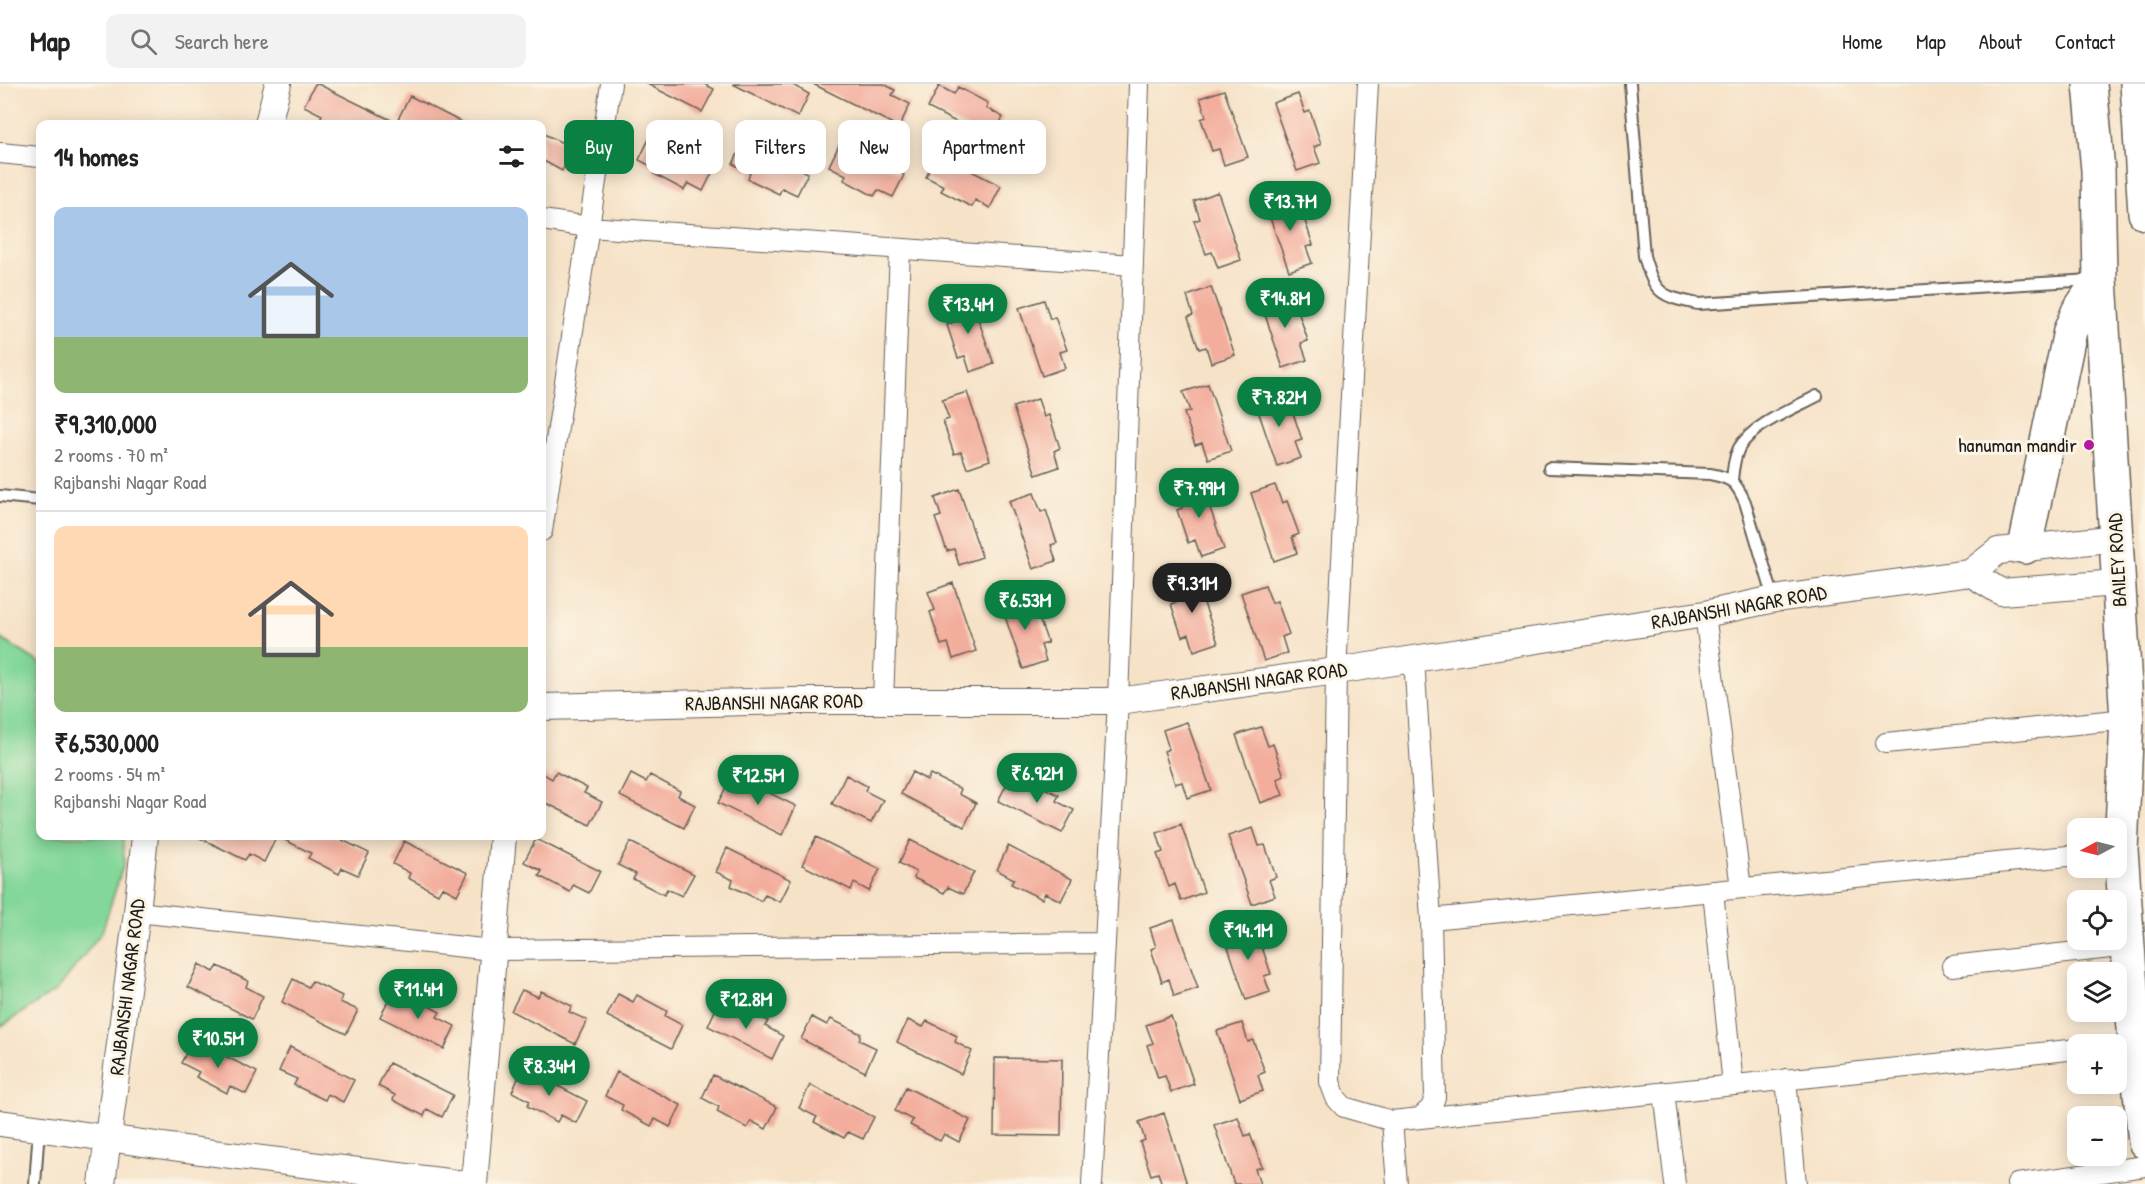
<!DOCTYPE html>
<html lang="en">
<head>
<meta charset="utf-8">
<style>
  body { margin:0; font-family:"Patrick Hand",sans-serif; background:#f2f2f2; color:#222; height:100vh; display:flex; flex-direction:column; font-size:22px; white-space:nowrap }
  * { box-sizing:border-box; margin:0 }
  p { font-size:20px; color:#767676 }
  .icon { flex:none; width:33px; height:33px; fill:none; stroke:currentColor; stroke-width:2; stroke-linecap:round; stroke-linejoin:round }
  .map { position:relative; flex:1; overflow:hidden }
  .details { position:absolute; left:36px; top:36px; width:510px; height:720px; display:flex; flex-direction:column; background:#fff; border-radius:12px; box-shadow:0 3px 15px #0003 }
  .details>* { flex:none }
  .guide { position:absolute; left:564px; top:36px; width:570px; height:54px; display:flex; gap:12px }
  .needle { width:39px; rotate:263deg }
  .buttons { position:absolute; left:2067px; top:734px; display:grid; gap:12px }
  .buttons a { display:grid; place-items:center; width:60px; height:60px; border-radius:12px; background:#fff; box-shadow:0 3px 15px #0003; font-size:30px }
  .price { position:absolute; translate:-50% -51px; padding:0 14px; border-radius:21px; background:#0b8043; color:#fff; font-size:20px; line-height:39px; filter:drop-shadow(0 2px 3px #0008) }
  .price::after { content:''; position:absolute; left:50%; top:36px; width:18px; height:14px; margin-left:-9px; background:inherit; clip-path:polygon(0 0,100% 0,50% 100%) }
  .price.selected { background:#222; color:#fff }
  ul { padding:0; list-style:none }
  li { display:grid; align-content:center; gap:12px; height:318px; padding:0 18px }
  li+li { border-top:2px solid #e0e0e0 }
  li span { display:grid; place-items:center; height:186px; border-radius:12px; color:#555 }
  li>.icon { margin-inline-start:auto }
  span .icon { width:108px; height:108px; fill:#fffc; stroke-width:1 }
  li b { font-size:26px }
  h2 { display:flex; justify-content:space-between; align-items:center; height:72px; padding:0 18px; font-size:26px }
  .pill { padding:0 21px; border-radius:12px; background:#fff; box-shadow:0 3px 15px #0003; font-size:21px; line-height:54px }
  .pill.selected { background:#0b8043; color:#fff }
  header { display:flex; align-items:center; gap:36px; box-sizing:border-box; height:84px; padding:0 30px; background:#fff; border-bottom:2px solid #e0e0e0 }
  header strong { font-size:28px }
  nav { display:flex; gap:33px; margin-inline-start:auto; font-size:21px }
  .search { width:420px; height:54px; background:#f2f2f2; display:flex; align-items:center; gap:15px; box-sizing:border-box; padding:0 21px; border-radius:12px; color:#767676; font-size:22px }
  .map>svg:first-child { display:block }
  .green { fill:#83d799; stroke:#507a5a; stroke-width:1.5 }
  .building { fill:#f3ad9c }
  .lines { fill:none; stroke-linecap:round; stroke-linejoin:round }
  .service-casing { stroke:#686158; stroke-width:14 }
  .minor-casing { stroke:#686158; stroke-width:22 }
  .tertiary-casing { stroke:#686158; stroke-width:28 }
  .trunk-casing { stroke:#686158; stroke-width:36 }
  .service { stroke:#fff; stroke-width:10 }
  .minor { stroke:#fff; stroke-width:20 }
  .tertiary { stroke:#fff; stroke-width:26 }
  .trunk { stroke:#fff; stroke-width:33 }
  .poi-dot { fill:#b5179e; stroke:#fcf5e5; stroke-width:2 }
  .labels { text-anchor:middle; stroke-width:6; stroke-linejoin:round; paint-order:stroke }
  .poi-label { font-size:20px; fill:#1c1c1c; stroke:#fcf5e5; text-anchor:end }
  .street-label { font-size:20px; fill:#1c1c1c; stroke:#fcf5e5 }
</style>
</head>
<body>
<header>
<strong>Map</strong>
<div class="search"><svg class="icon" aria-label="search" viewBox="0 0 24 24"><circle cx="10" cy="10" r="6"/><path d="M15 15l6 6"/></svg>Search here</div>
<nav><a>Home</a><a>Map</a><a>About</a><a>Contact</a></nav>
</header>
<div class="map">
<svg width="2145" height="1100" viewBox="0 0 2145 1100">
  <rect width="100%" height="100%" fill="#fcf5e5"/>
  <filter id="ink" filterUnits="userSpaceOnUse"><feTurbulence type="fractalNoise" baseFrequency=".0167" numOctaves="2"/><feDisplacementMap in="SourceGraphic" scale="12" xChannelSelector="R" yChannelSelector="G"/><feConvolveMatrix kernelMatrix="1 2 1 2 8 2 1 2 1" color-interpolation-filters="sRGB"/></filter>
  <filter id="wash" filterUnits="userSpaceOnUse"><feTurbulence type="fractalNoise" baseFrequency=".008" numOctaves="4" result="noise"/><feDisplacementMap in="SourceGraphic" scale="24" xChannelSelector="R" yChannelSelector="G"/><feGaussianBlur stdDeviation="1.35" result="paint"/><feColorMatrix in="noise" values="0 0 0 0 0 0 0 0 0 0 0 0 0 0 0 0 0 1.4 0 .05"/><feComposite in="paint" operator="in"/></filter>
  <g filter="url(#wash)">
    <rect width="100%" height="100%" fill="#f6e2c7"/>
    <path class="green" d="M0,554L40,579V752H123L124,779L102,848L58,905L0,943Z"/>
    <g id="blocks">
      <path class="building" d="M315,0H318L399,40H317L322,31L304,22Z
        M647,0H704L714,5L702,28Z
        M733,0H791L809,10L798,33Z
        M813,0H884L895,6L892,11L910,20L899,43Z
        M939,2L954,10L958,3L988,19L986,24L1003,33L992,56L928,24Z
        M1224,6L1248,73L1224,81L1219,65L1212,67L1201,35L1206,33L1200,14Z
        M1298,10L1305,29L1310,27L1321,60L1314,63L1320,79L1297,87L1273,19Z
        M410,12L465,40H408L398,35Z
        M542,49L573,64L562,87L542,76Z
        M650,53L714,85L703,107L688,99L684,106L654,90L657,85L639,76Z
        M744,57L808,89L797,111L782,104L779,110L748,95L750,89L733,80Z
        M840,59L904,91L893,113L878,106L874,112L844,96L846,91L829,82Z
        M938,70L1001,102L990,124L975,116L972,123L941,107L944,102L926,93Z
        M1218,108L1241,176L1218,184L1212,168L1206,170L1194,137L1200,135L1194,117Z
        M1290,111L1296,130L1302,128L1313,161L1306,163L1312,179L1289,187L1265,120Z
        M1211,203L1235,271L1211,279L1206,263L1199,265L1188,233L1193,231L1187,212Z
        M1285,207L1291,226L1297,224L1308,257L1301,259L1307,276L1283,284L1260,216Z
        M970,212L994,280L970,288L965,272L958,274L947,241L952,239L946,220Z
        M1044,216L1050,235L1055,233L1067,266L1060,268L1065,284L1042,292L1019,224Z
        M1208,300L1231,367L1208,375L1202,359L1195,361L1184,329L1190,327L1183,308Z
        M1279,306L1285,325L1291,323L1302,356L1295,358L1301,374L1277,382L1254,315Z
        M967,308L990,376L967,384L961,368L954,370L943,337L949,335L942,316Z
        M1038,315L1044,333L1049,331L1060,364L1054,367L1059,383L1036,391L1013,323Z
        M1201,397L1224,465L1201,473L1195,456L1188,459L1177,426L1182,424L1176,405Z
        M1275,401L1282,419L1287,417L1299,450L1292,453L1297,469L1274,477L1251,409Z
        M959,405L982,473L959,481L954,465L947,467L935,434L941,432L935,414Z
        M1034,409L1041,428L1046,426L1057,459L1051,461L1056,477L1033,485L1009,417Z
        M1194,491L1218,559L1194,567L1189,550L1182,553L1171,520L1176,518L1170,499Z
        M953,499L976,567L953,575L948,559L941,561L930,528L935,526L928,508Z
        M1265,501L1272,519L1277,517L1289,550L1282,553L1287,569L1264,577L1241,509Z
        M1024,509L1031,528L1036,526L1048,559L1041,561L1046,577L1023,585L1000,518Z
        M1187,638L1211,706L1187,714L1182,698L1175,700L1164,667L1169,665L1163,646Z
        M1261,643L1268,662L1273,660L1284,692L1277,695L1283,711L1260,719L1236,651Z
        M556,688L587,704L584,709L602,718L590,741L542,717V689L552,695Z
        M912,688L927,696L930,690L961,705L959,710L976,719L964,743L901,710Z
        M631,690L646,698L650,691L680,707L678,712L695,721L684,744L620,712Z
        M846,691L867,702L865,707L883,716L871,739L832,720Z
        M1010,694L1025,702L1028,696L1059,711L1056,717L1074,726L1062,749L998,717Z
        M729,697L744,704L747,698L796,722L782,751L718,719Z
        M1181,740L1204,808L1181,817L1175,800L1169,803L1157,770L1163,768L1157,749Z
        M1253,744L1259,762L1265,761L1276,793L1269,796L1275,812L1252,820L1228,752Z
        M196,752H277L264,778L249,770L245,776Z
        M277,752H334L369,769L358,791L342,784L339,790L308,774L311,769Z
        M816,753L880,785L869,807L854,799L851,806L802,781Z
        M536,755L600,787L589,809L573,801L570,808L539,792L542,787L524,778Z
        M910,756L974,788L963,810L948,803L944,809L914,794L916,788L899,779Z
        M404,757L468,789L457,811L442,803L438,810L408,794L410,789L393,780Z
        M630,758L694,790L682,812L667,805L664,811L633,795L636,790L618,781Z
        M1008,762L1072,795L1061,817L1045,809L1042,815L1011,800L1014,795L997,786Z
        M727,764L791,796L780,818L765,811L761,817L731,802L733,796L716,788Z
        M1174,836L1198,904L1174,912L1169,895L1162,898L1151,865L1156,863L1150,844Z
        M1248,840L1254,859L1260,857L1271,890L1264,892L1270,908L1246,916L1223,848Z
        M199,880L214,888L218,882L248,897L246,903L263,912L252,935L188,903Z
        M293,895L308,903L312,897L342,912L340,918L358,926L346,950L282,918Z
        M522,906L538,913L541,907L572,922L569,928L587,936L575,960L511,927Z
        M618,910L633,918L637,911L667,927L665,932L682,941L671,965L607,932Z
        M391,911L406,919L410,912L440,928L437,933L455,942L444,965L380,933Z
        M718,920L734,928L737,922L768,937L765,942L783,952L772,975L708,942Z
        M1171,932L1194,1000L1171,1008L1165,992L1158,994L1147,961L1153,959L1146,941Z
        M812,933L827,941L831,935L861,950L859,956L876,964L865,988L801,955Z
        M908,936L923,943L927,937L957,952L955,958L972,967L961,990L897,958Z
        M1242,939L1248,958L1253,956L1265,988L1258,991L1263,1007L1240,1015L1217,947Z
        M193,956L257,988L246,1010L230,1002L227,1009L196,993L199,988L181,979Z
        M290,963L354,996L343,1018L328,1010L325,1016L294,1001L297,995L279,987Z
        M995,974L1062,975L1061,1052L994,1051Z
        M389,979L453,1011L442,1033L427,1025L424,1032L393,1016L395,1011L378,1002Z
        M523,984L587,1017L576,1039L561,1031L557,1038L527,1022L530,1017L512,1008Z
        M617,988L681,1021L670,1043L655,1035L651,1042L621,1026L623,1021L605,1012Z
        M713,991L777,1023L766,1045L751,1037L747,1044L717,1028L719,1023L702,1014Z
        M810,1001L874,1033L863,1055L848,1048L844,1054L814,1038L817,1033L799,1024Z
        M906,1003L970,1036L959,1058L944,1050L940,1057L910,1041L913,1036L895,1027Z
        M1164,1029L1187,1100H1162L1158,1089L1151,1091L1140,1058L1145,1056L1139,1038Z
        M1238,1033L1245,1052L1250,1050L1262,1083L1255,1085L1260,1100H1234L1214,1041Z"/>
    </g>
  </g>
  <g filter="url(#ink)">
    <use href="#blocks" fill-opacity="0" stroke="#686158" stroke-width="1.5"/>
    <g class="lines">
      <defs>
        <path id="service" d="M1630,0L1644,172C1655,210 1660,212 1698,220L2091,196
          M1549,384L1710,390C1732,394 1736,398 1745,418L1774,515
          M1732,396C1733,385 1734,374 1739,364C1753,340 1793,325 1817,312
          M0,412L40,416
          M35,1100L39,1044"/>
        <path id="minor" d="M1368,0L1336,587L1330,998L1336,1014L1344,1023L1392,1037L2078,965
          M0,69L40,73
          M542,136L589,143L1133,181
          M542,447L611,0
          M1705,530L1741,804
          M1414,575L1431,835L1435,1013L1431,1024L1421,1033
          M883,617L900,165
          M1886,659L2127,635
          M1713,807L1733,1001
          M137,828L492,866L1105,859
          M1431,835L2078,771
          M1952,882L2128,862
          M1786,995L1796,1100
          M1664,1008L1675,1100
          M1392,1037L1397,1100
          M1092,1100L1118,617L1139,0
          M2017,1100L2145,1082"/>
        <path id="tertiary" d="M268,40L278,0
          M1970,489L2001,508L2117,499
          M542,623L796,617H1118L1336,587L1705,530L1774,515L1970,489L1998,467L2117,454
          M0,1039L214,1069L464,1100
          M102,1100L137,828L145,752
          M474,1100L503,752"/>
        <path id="trunk" d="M2090,0L2098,86L2100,195L2127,635L2121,766L2135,959L2145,1058
          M2137,0L2145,129
          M2025,463L2070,247L2078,228L2100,195"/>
      </defs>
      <use href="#service" class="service-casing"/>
      <use href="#minor" class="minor-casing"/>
      <use href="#tertiary" class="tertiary-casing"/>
      <use href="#trunk" class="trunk-casing"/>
      <use href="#service" class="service"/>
      <use href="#minor" class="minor"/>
      <use href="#tertiary" class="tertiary"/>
      <use href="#trunk" class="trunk"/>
    </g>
  </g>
  <circle class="poi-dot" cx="2089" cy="361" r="6"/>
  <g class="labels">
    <g class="poi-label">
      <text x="2077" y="368">hanuman mandir</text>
    </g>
    <g class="street-label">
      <text transform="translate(2117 476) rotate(-93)" y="7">BAILEY ROAD</text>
      <text transform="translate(1739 523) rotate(-10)" y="7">RAJBANSHI NAGAR ROAD</text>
      <text transform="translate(1259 597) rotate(-8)" y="7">RAJBANSHI NAGAR ROAD</text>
      <text transform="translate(774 618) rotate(-1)" y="7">RAJBANSHI NAGAR ROAD</text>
      <text transform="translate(127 903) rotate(-83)" y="7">RAJBANSHI NAGAR ROAD</text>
    </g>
  </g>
</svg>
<div class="buttons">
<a><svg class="needle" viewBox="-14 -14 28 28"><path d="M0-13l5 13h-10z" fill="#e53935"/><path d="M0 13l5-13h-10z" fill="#767676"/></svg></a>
<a><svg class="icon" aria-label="locate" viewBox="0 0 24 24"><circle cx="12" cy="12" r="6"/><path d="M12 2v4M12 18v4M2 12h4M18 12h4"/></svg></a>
<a><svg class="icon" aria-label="layers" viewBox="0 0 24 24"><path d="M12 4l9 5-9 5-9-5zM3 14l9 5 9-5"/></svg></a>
<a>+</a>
<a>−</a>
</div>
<b class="price" style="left:1290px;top:148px">₹13.7M</b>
<b class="price" style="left:1285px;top:245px">₹14.8M</b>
<b class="price" style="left:968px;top:251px">₹13.4M</b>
<b class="price" style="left:1279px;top:344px">₹7.82M</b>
<b class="price" style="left:1199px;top:435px">₹7.99M</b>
<b class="price selected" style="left:1192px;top:530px">₹9.31M</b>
<b class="price" style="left:1025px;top:547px">₹6.53M</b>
<b class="price" style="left:1037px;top:720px">₹6.92M</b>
<b class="price" style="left:758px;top:722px">₹12.5M</b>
<b class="price" style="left:1248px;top:877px">₹14.1M</b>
<b class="price" style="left:418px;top:936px">₹11.4M</b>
<b class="price" style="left:746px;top:946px">₹12.8M</b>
<b class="price" style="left:218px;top:985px">₹10.5M</b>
<b class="price" style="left:549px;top:1013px">₹8.34M</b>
<div class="guide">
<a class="pill selected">Buy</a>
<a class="pill">Rent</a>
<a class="pill">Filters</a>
<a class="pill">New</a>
<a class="pill">Apartment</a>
</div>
<section class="details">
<h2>14 homes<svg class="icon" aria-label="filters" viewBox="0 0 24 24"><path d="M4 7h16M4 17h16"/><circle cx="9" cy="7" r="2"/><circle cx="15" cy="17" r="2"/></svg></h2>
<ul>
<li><span style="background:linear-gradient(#a9c7e8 70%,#8fb573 0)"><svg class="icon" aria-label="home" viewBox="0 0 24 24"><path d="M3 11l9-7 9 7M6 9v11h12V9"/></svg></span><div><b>₹9,310,000</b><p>2 rooms · 70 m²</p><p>Rajbanshi Nagar Road</p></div></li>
<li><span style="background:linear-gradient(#ffd9b3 65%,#8fb573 0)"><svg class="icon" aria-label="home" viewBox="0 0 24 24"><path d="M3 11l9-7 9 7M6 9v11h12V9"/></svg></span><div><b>₹6,530,000</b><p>2 rooms · 54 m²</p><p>Rajbanshi Nagar Road</p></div></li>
</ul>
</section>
</div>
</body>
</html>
